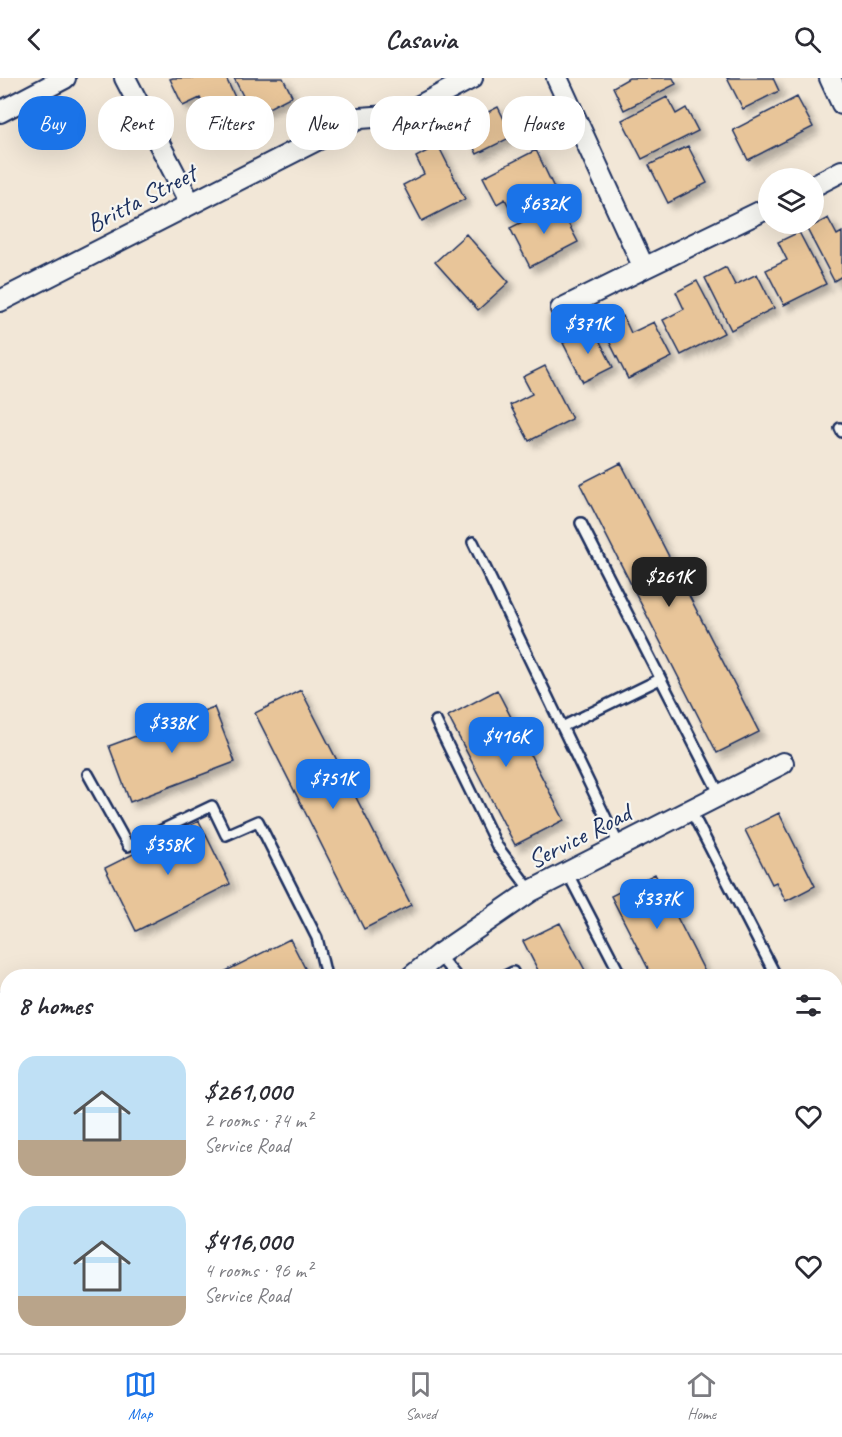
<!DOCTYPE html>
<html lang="en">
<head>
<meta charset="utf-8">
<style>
  body { margin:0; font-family:Caveat,sans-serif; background:#f2f2f3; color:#2b2b33; height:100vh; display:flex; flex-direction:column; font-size:22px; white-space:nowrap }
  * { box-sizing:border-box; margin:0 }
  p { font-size:20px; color:#7c7c81 }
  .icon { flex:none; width:33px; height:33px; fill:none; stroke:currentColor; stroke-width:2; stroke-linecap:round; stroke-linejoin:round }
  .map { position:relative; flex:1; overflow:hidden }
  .details { position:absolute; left:0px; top:891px; width:843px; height:384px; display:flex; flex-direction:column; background:#fff; border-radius:24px 24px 0 0; box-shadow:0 6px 24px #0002 }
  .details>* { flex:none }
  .hud { position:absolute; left:18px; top:18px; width:807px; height:54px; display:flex; gap:12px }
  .controls { position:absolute; left:758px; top:90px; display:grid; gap:12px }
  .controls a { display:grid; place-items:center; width:66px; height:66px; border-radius:50%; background:#fff; box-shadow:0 6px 24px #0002; font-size:30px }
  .price { position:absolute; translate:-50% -51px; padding:0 14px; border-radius:12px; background:#1a73e8; color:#fff; font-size:20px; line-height:39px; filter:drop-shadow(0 2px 3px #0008) }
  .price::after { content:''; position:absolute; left:50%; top:36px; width:18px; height:14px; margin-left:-9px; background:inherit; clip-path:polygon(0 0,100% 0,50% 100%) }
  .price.active { background:#222; color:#fff }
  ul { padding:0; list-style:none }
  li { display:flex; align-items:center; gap:18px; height:150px; padding:0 18px }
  li span { display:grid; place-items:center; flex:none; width:168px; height:120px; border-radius:18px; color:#555 }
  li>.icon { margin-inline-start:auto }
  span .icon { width:72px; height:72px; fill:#fffc; stroke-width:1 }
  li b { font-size:26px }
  h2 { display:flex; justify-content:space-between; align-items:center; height:72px; padding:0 18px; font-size:26px }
  .tag { padding:0 21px; border-radius:24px; background:#fff; box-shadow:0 6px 24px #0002; font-size:21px; line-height:54px }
  .tag.active { background:#1a73e8; color:#fff }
  header { display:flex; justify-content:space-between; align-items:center; height:78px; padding:0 18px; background:#fff; font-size:27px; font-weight:800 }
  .menu { display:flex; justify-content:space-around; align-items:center; height:84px; border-top:2px solid #e1e1e2; background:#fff; font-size:16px; color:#7c7c81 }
  .menu a { display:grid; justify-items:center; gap:3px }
  .menu .active { color:#1a73e8 }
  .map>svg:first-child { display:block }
  .building { fill:#e8c599; stroke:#1b2f5e; stroke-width:1.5; filter:url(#shadow) }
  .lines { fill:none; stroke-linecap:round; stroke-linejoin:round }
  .service-casing { stroke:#1b2f5e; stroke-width:14 }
  .minor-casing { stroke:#1b2f5e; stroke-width:24 }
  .path { stroke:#1b2f5e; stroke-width:4; stroke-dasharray:6 4.5; stroke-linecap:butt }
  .service { stroke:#f6f6f2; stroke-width:9 }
  .minor { stroke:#f6f6f2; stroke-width:20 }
  .labels { text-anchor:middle; stroke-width:4.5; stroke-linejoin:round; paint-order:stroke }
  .street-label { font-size:26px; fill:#1b2f5e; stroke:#f6f6f2 }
</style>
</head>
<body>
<header><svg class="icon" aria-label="back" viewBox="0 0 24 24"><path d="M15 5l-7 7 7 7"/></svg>Casavia<svg class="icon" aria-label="search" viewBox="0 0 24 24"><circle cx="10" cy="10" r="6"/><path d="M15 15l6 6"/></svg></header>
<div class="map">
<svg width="842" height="1275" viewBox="0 0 842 1275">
  <defs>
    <filter id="shadow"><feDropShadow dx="5.5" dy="5.5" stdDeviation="3" flood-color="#0004"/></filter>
  </defs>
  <rect width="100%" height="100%" fill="#f2e7d7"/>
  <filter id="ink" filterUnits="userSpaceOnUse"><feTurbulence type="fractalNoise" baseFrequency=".0167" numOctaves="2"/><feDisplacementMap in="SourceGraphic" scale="12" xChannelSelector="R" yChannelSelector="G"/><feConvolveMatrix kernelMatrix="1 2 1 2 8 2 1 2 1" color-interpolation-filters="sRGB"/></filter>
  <g filter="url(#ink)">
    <path class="building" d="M173,0H226L238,26L210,40L200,20L183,28L170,1Z
      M234,0H283L292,18L253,38Z
      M673,0L676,6L624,32L613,9L629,0Z
      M727,0H773L779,13L743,31Z
      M667,19L676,36L686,30L698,53L642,81L622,42Z
      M797,19L813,49L748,82L733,52Z
      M498,29L504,41L514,36L523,53L477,76L462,47Z
      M438,67L465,121L422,143L403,107L424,96L416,79Z
      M688,68L707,105L668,125L649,87Z
      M536,72L555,112L512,134L505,121L497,126L483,99Z
      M558,126L578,164L530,189L510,150Z
      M828,140L837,157L842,154V198L834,203L807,151Z
      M799,154L826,206L784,227L766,192L787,182L778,164Z
      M466,156L509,204L478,232L435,184Z
      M726,189L735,207L757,196L774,230L731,252L705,200Z
      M697,203L724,255L681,277L663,242L684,231L676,214Z
      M623,238L631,255L654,244L672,279L628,301L602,249Z
      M593,250L613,289L583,304L563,265Z
      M545,288L572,341L529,363L510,327L532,316L523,299Z
      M621,385L759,654L717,675L580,406Z
      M301,612L411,827L364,851L255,635Z
      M497,612L564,742L515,767L448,638Z
      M214,629L235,684L130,724L109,668Z
      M779,735L815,808L786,823L776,804L772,806L745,752Z
      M199,743L230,806L136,853L105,790Z
      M655,796L707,898H652L611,818Z
      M560,845L588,898H541L523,863Z
      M290,861L309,898H216Z
      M842,978V1004L836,991V981Z
      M8,1205V1268H31L17,1275H0V1209Z
      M348,1268H461L464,1275H352Z"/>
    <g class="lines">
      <defs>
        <path id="service" d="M840,350L842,354
          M581,445L720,717
          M473,464L619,767
          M436,643L497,768L531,813
          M562,649L660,601
          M88,696L128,768L212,728L226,757L258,743L317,860L326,898
          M690,731L776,898
          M567,794L621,898
          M438,877L456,898
          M505,898L513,894
          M0,920L8,919
          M836,937L842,934
          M0,1041L8,1038
          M225,1268L229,1275
          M540,1268L543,1275"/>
        <path id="minor" d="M125,0L190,125
          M557,0L644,190L768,130
          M830,0L842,26
          M0,34L65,0
          M813,108L842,93
          M0,223L360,40L402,37L472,0
          M561,231L644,190
          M412,898L438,877L531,813L783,685
          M836,1244L842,1241
          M306,1268L310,1275
          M774,1275L789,1268"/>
      </defs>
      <use href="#service" class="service-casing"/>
      <use href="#minor" class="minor-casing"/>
      <path class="path" d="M826,1275L842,1267"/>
      <use href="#service" class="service"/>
      <use href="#minor" class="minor"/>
    </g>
  </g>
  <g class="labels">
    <g class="street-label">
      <text transform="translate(141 120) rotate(-27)" y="9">Britta Street</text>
      <text transform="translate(579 758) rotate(-27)" y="9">Service Road</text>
    </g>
  </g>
</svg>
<div class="controls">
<a><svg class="icon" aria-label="layers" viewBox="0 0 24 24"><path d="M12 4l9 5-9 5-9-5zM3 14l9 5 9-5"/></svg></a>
</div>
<b class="price" style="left:544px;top:157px">$632K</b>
<b class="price" style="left:588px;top:277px">$371K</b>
<b class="price active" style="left:669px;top:530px">$261K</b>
<b class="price" style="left:172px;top:676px">$338K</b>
<b class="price" style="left:506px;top:690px">$416K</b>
<b class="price" style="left:333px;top:732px">$751K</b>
<b class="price" style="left:168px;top:798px">$358K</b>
<b class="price" style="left:657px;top:852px">$337K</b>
<div class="hud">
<a class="tag active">Buy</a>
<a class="tag">Rent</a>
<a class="tag">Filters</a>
<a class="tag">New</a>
<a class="tag">Apartment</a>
<a class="tag">House</a>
</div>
<section class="details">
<h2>8 homes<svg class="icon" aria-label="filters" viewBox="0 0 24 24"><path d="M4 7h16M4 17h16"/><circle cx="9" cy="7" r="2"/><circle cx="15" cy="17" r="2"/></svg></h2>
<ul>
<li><span style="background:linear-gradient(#bfe0f5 70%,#b9a48a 0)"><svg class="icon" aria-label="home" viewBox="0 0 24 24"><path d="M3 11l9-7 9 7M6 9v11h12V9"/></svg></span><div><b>$261,000</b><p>2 rooms · 74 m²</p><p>Service Road</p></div><svg class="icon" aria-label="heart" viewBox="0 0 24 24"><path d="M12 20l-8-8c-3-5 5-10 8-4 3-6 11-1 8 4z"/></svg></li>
<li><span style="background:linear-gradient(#bfe0f5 75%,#b9a48a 0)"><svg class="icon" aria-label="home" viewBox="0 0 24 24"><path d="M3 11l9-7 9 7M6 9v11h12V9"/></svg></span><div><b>$416,000</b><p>4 rooms · 96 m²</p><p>Service Road</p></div><svg class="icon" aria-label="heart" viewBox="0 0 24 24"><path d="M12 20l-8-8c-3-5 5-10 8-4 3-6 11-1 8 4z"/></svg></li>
</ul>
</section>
</div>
<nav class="menu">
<a class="active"><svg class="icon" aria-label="map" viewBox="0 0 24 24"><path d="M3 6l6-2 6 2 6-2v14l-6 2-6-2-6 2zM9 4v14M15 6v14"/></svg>Map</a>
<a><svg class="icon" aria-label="saved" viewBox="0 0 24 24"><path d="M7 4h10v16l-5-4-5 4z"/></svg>Saved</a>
<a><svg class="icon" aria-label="home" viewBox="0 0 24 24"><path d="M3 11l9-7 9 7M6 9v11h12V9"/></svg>Home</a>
</nav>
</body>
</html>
